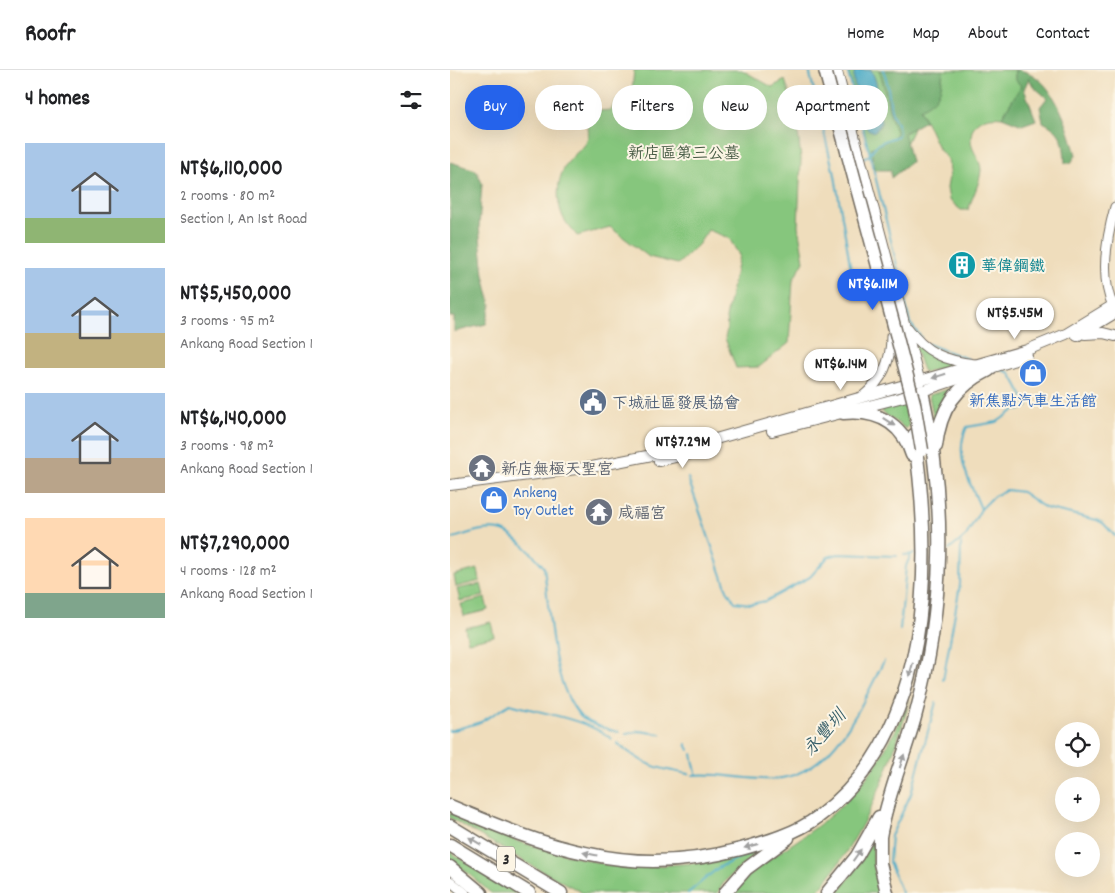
<!DOCTYPE html>
<html lang="en">
<head>
<meta charset="utf-8">
<style>
  body { margin:0; font-family:Dekko,"LXGW WenKai TC",sans-serif; background:#f6f6f6; color:#202124; height:100vh; display:flex; flex-direction:column; font-size:19px; white-space:nowrap }
  * { box-sizing:border-box; margin:0 }
  p { font-size:16px; color:#757577 }
  .icon { flex:none; width:28px; height:28px; fill:none; stroke:currentColor; stroke-width:2; stroke-linecap:round; stroke-linejoin:round }
  .map { position:relative; flex:1; overflow:hidden }
  .sheet { display:flex; flex-direction:column; background:#fff; width:450px }
  .sheet>* { flex:none }
  .hud { position:absolute; left:15px; top:15px; width:475px; height:45px; display:flex; gap:10px }
  .controls { position:absolute; left:605px; top:652px; display:grid; gap:10px }
  .controls a { display:grid; place-items:center; width:45px; height:45px; border-radius:50%; background:#fff; box-shadow:0 5px 20px #0002; font-size:25px }
  .price { position:absolute; translate:-50% -42px; padding:0 11px; border-radius:18px; background:#fff; color:#222; font-size:16px; line-height:32px; filter:drop-shadow(0 1px 2px #0008) }
  .price::after { content:''; position:absolute; left:50%; top:30px; width:15px; height:11px; margin-left:-8px; background:inherit; clip-path:polygon(0 0,100% 0,50% 100%) }
  .price.current { background:#2563eb; color:#fff }
  ul { padding:0; list-style:none }
  li { display:flex; align-items:center; gap:15px; height:125px; padding:0 25px }
  li span { display:grid; place-items:center; flex:none; width:140px; height:100px; border-radius:0px; color:#555 }
  li>.icon { margin-inline-start:auto }
  span .icon { width:60px; height:60px; fill:#fffc; stroke-width:1 }
  li b { font-size:21px }
  h2 { display:flex; justify-content:space-between; align-items:center; height:60px; padding:0 25px; font-size:21px }
  .chip { padding:0 18px; border-radius:22px; background:#fff; box-shadow:0 5px 20px #0002; font-size:18px; line-height:45px }
  .chip.current { background:#2563eb; color:#fff }
  header { display:flex; align-items:center; gap:30px; box-sizing:border-box; height:70px; padding:0 25px; background:#fff; border-bottom:1px solid #e0e0e0 }
  header strong { font-size:24px }
  nav { display:flex; gap:28px; margin-inline-start:auto; font-size:18px }
  main { display:flex; flex:1; min-height:0 }
  .map>svg:first-child { display:block }
  .green { fill:#86c67d; stroke:#587854 }
  .forest { fill:#6cab6c; stroke:#4c6b4c }
  .water { fill:#47aac7; stroke:#396a79 }
  .lines { fill:none; stroke-linecap:round; stroke-linejoin:round }
  .stream { stroke:#47aac7; stroke-width:2 }
  .minor-casing { stroke:#70695e; stroke-width:11 }
  .major-casing { stroke:#70695e; stroke-width:12 }
  .highway-casing { stroke:#70695e; stroke-width:15 }
  .minor { stroke:#fff; stroke-width:9 }
  .major { stroke:#fff; stroke-width:10 }
  .highway { stroke:#fff; stroke-width:12 }
  .highway-bridge-casing { stroke:#70695e; stroke-width:15; stroke-linecap:butt }
  .highway-bridge { stroke:#fff; stroke-width:12 }
  .oneway { fill:#a0a0a0 }
  .labels { text-anchor:middle; stroke-width:4; stroke-linejoin:round; paint-order:stroke }
  .shield { fill:#fcf5e5; stroke:#6a6863; stroke-width:1 }
  .shield-label { font-size:15px; font-weight:bold; fill:#2b2b2b }
  .park-label { font-size:16px; fill:#465a44; stroke:#fcf5e5 }
  .culture-label { font-size:16px; fill:#0d838f; stroke:#fcf5e5; text-anchor:start }
  .shop-label { font-size:16px; fill:#366cbe; stroke:#fcf5e5 }
  .service-label { font-size:16px; fill:#4e5e75; stroke:#fcf5e5; text-anchor:start }
  .worship-label { font-size:16px; fill:#5b616d; stroke:#fcf5e5; text-anchor:start }
  .water-label { font-size:18px; font-style:italic; fill:#365e69; stroke:#fcf5e5 }
</style>
</head>
<body>
<header>
<strong>Roofr</strong>
<nav><a>Home</a><a>Map</a><a>About</a><a>Contact</a></nav>
</header>
<main>
<section class="sheet">
<h2>4 homes<svg class="icon" aria-label="filters" viewBox="0 0 24 24"><path d="M4 7h16M4 17h16"/><circle cx="9" cy="7" r="2"/><circle cx="15" cy="17" r="2"/></svg></h2>
<ul>
<li><span style="background:linear-gradient(#a9c7e8 75%,#8fb573 0)"><svg class="icon" aria-label="home" viewBox="0 0 24 24"><path d="M3 11l9-7 9 7M6 9v11h12V9"/></svg></span><div><b>NT$6,110,000</b><p>2 rooms · 80 m²</p><p>Section 1, An 1st Road</p></div></li>
<li><span style="background:linear-gradient(#a9c7e8 65%,#c2b280 0)"><svg class="icon" aria-label="home" viewBox="0 0 24 24"><path d="M3 11l9-7 9 7M6 9v11h12V9"/></svg></span><div><b>NT$5,450,000</b><p>3 rooms · 95 m²</p><p>Ankang Road Section 1</p></div></li>
<li><span style="background:linear-gradient(#a9c7e8 65%,#b9a48a 0)"><svg class="icon" aria-label="home" viewBox="0 0 24 24"><path d="M3 11l9-7 9 7M6 9v11h12V9"/></svg></span><div><b>NT$6,140,000</b><p>3 rooms · 98 m²</p><p>Ankang Road Section 1</p></div></li>
<li><span style="background:linear-gradient(#ffd9b3 75%,#7fa58c 0)"><svg class="icon" aria-label="home" viewBox="0 0 24 24"><path d="M3 11l9-7 9 7M6 9v11h12V9"/></svg></span><div><b>NT$7,290,000</b><p>4 rooms · 128 m²</p><p>Ankang Road Section 1</p></div></li>
</ul>
</section>
<div class="map">
<svg width="665" height="823" viewBox="0 0 665 823">
  <rect width="100%" height="100%" fill="#fcf5e5"/>
  <filter id="ink" filterUnits="userSpaceOnUse"><feTurbulence type="fractalNoise" baseFrequency=".02" numOctaves="2"/><feDisplacementMap in="SourceGraphic" scale="10" xChannelSelector="R" yChannelSelector="G"/><feConvolveMatrix kernelMatrix="1 2 1 2 8 2 1 2 1" color-interpolation-filters="sRGB"/></filter>
  <filter id="wash" filterUnits="userSpaceOnUse"><feTurbulence type="fractalNoise" baseFrequency=".0096" numOctaves="4" result="noise"/><feDisplacementMap in="SourceGraphic" scale="20" xChannelSelector="R" yChannelSelector="G"/><feGaussianBlur stdDeviation="1.12" result="paint"/><feColorMatrix in="noise" values="0 0 0 0 0 0 0 0 0 0 0 0 0 0 0 0 0 1.4 0 .05"/><feComposite in="paint" operator="in"/></filter>
  <g filter="url(#wash)">
    <rect width="100%" height="100%" fill="#efddbc"/>
    <path class="green" d="M184,0H292L322,17L335,10L346,45L351,89L348,156L354,191L343,210L339,273L309,297L286,298L275,268L277,259L276,248L289,185L279,168L258,160L248,175L228,194L199,187L160,157L127,166C123,160 116,154 113,147C105,129 107,105 119,91C132,75 140,78 138,55L148,41L161,40L166,30L182,20Z
      M398,0H487L491,16L493,0H565L564,5L571,16L552,47C536,45 520,50 521,71C521,80 531,90 531,100C530,113 522,128 518,140H511L499,130L497,118L500,101L498,90L488,78L471,41L456,74L447,84L421,88Z
      M467,275L500,294V295L474,303L465,278Z
      M503,318L486,350H484L479,325Z
      M454,332L459,356L456,359L432,342L434,338Z
      M28,499L30,511L6,517L4,505Z
      M31,514L34,526L10,531L7,519Z
      M35,528L38,540L14,546L11,534Z
      M41,552L44,566L18,572L15,558Z
      M460,630C438,703 416,764 366,823H284C305,794 337,779 365,758C414,721 435,685 460,630Z
      M0,743L69,772L161,796L191,797L258,792L306,783L275,811L267,823H133L79,794L0,748Z
      M423,770V792L429,823H387L405,801Z
      M0,782L67,823H41L0,788Z"/>
    <path class="forest" d="M429,0H493C491,21 490,29 470,39L475,51L454,63L461,92L441,108V100H425L421,78L444,67L446,62C438,42 436,20 429,0Z
      M565,0C601,0 618,55 626,85L621,93H615C614,72 613,62 593,52L590,37L597,28L583,16L579,8L574,19L586,50L572,55L552,47L571,16L565,9Z
      M0,92L26,100L32,113L29,157L34,205L41,235L36,254L4,262V247H0Z"/>
    <path class="water" d="M405,0H421C430,16 429,37 431,54L425,62L417,59C415,52 415,46 413,39C410,26 400,14 405,0Z"/>
    <g class="lines">
      <path class="stream" d="M359,0L383,100
        M397,0L420,85L413,88
        M433,0C440,14 438,29 442,43C445,52 451,56 448,66C436,70 424,73 420,85L450,208
        M384,100L401,200L412,212
        M452,217L460,253L471,267
        M478,274L518,289
        M238,408L277,520L285,532L301,534L316,531L360,507L378,487L388,484L447,486
        M531,439C520,412 503,385 517,357L547,352L566,339L571,340L578,336L560,303L550,299
        M0,469C15,465 37,455 53,461C66,466 86,487 94,497C100,541 100,611 130,646C135,652 161,661 169,662
        M499,480L516,466L531,439L544,426L557,420L572,422L595,438L647,450L653,453L665,466
        M454,485L464,484
        M450,560L456,496L461,484
        M493,610L510,515L511,474
        M0,661L31,652L60,634C91,643 137,649 162,669
        M176,664L189,661L211,664
        M167,673C195,696 204,698 239,704
        M236,674L239,680
        M242,684L246,703
        M243,705C269,702 297,711 324,709C383,705 410,637 434,591
        M0,818L6,823
        M238,823L268,798L298,783
        M452,823L439,792L441,766L461,724L486,632"/>
    </g>
  </g>
  <g filter="url(#ink)">
    <g class="lines">
      <defs>
        <path id="minor" d="M387,0L470,311
          M663,236C649,206 657,166 665,137
          M458,258C475,283 496,291 525,294
          M413,326C433,310 441,291 441,266
          M0,811L15,823"/>
        <path id="major" d="M635,264L653,263L665,266
          M627,266L665,243
          M322,361L457,326L577,286
          M209,391L262,378
          M0,415L142,397L227,380L577,280L616,264L665,234"/>
        <path id="highway" d="M393,343C426,340 452,352 462,385
          M486,376C490,339 506,316 539,300
          M0,736C45,755 92,775 140,784C189,795 242,792 291,779C316,772 347,763 368,747C483,662 483,492 464,365
          M0,756L111,823
          M0,775L79,823
          M0,797L31,823
          M275,823L296,799L338,768
          M377,823L407,786L429,747
          M437,823L430,793V767C437,726 454,687 465,647C495,537 497,432 472,321"/>
      </defs>
      <use href="#minor" class="minor-casing"/>
      <use href="#major" class="major-casing"/>
      <use href="#highway" class="highway-casing"/>
      <use href="#minor" class="minor"/>
      <use href="#major" class="major"/>
      <use href="#highway" class="highway"/>
      <defs>
        <path id="highway-bridge" d="M375,0L443,252L464,333L472,380"/>
      </defs>
      <use href="#highway-bridge" class="highway-bridge-casing"/>
      <use href="#highway-bridge" class="highway-bridge"/>
    </g>
    <defs><path id="oneway-solid" d="M-6-.8H1V-3.2L6.5 0L1 3.2V.8H-6Z" transform="scale(1.25)"/></defs>
    <g class="oneway">
      <use href="#oneway-solid" transform="translate(489 306) rotate(163)"/>
      <use href="#oneway-solid" transform="translate(439 352) rotate(33)"/>
      <use href="#oneway-solid" transform="translate(461 600) rotate(105)"/>
      <use href="#oneway-solid" transform="translate(452 691) rotate(-72)"/>
      <use href="#oneway-solid" transform="translate(25 771) rotate(-149)"/>
      <use href="#oneway-solid" transform="translate(301 776) rotate(164)"/>
      <use href="#oneway-solid" transform="translate(140 784) rotate(-168)"/>
      <use href="#oneway-solid" transform="translate(407 785) rotate(-55)"/>
    </g>
  </g>
  <defs>
    <symbol id="building-disc" viewBox="-11 -11 22 22"><circle r="9.5" fill="#0f9aa8" stroke="#fcf5e5"/><path d="M-4-6H4V6H1V3H-1V6H-4ZM-2.5-4.3h1.7v1.8h-1.7ZM.8-4.3h1.7v1.8H.8ZM-2.5-1h1.7V.8h-1.7ZM.8-1h1.7V.8H.8Z" fill="#fff"/></symbol>
    <symbol id="shop-disc" viewBox="-11 -11 22 22"><circle r="9.5" fill="#3f7fe0" stroke="#fcf5e5"/><path d="M-5-2.5h2.3a2.7 3.5 0 0 1 5.4 0H5L5.5 6h-11ZM-1.5-2.5h3a1.5 2.3 0 0 0-3 0Z" fill="#fff"/></symbol>
    <symbol id="civic-disc" viewBox="-11 -11 22 22"><circle r="9.5" fill="#5c6f8a" stroke="#fcf5e5"/><path d="M-.6-6.5H3V-4.5H.6V-3L4-1V1h2V6H-6V1h2V-1L-.6-3ZM-1.2 2.5V6h2.4V2.5Z" fill="#fff"/></symbol>
    <symbol id="temple-disc" viewBox="-11 -11 22 22"><circle r="9.5" fill="#6b7280" stroke="#fcf5e5"/><path d="M0-6L5-2H3V0L6.5 2.5H4V6H1.5V3h-3V6H-4V2.5H-6.5L-3 0V-2H-5Z" fill="#fff"/></symbol>
  </defs>
  <g fill-rule="evenodd">
    <use href="#building-disc" x="496" y="179" width="32" height="32"/>
    <use href="#shop-disc" x="567" y="287" width="32" height="32"/>
    <use href="#civic-disc" x="127" y="316" width="32" height="32"/>
    <use href="#temple-disc" x="16" y="382" width="32" height="32"/>
    <use href="#shop-disc" x="28" y="414" width="32" height="32"/>
    <use href="#temple-disc" x="133" y="426" width="32" height="32"/>
  </g>
  <g class="labels">
    <rect class="shield" x="47" y="776.5" width="18" height="25" rx="4"/>
    <g class="shield-label">
      <text x="56" y="794">3</text>
    </g>
    <g class="park-label">
      <text x="234" y="88">新店區第三公墓</text>
    </g>
    <g class="culture-label">
      <text x="531" y="201">華偉鋼鐵</text>
    </g>
    <g class="shop-label">
      <text x="583" y="336">新焦點汽車生活館</text>
      <text x="63" y="427" text-anchor="start">Ankeng<tspan x="63" dy="18">Toy Outlet</tspan></text>
    </g>
    <g class="service-label">
      <text x="162" y="338">下城社區發展協會</text>
    </g>
    <g class="worship-label">
      <text x="51" y="404">新店無極天聖宮</text>
      <text x="168" y="448">咸福宮</text>
    </g>
    <g class="water-label">
      <text transform="translate(374 662) rotate(-49)" y="6">永豐圳</text>
    </g>
  </g>
</svg>
<div class="controls">
<a><svg class="icon" aria-label="locate" viewBox="0 0 24 24"><circle cx="12" cy="12" r="6"/><path d="M12 2v4M12 18v4M2 12h4M18 12h4"/></svg></a>
<a>+</a>
<a>−</a>
</div>
<b class="price current" style="left:423px;top:241px">NT$6.11M</b>
<b class="price" style="left:565px;top:270px">NT$5.45M</b>
<b class="price" style="left:391px;top:321px">NT$6.14M</b>
<b class="price" style="left:233px;top:399px">NT$7.29M</b>
<div class="hud">
<a class="chip current">Buy</a>
<a class="chip">Rent</a>
<a class="chip">Filters</a>
<a class="chip">New</a>
<a class="chip">Apartment</a>
</div>
</div>
</main>
</body>
</html>
